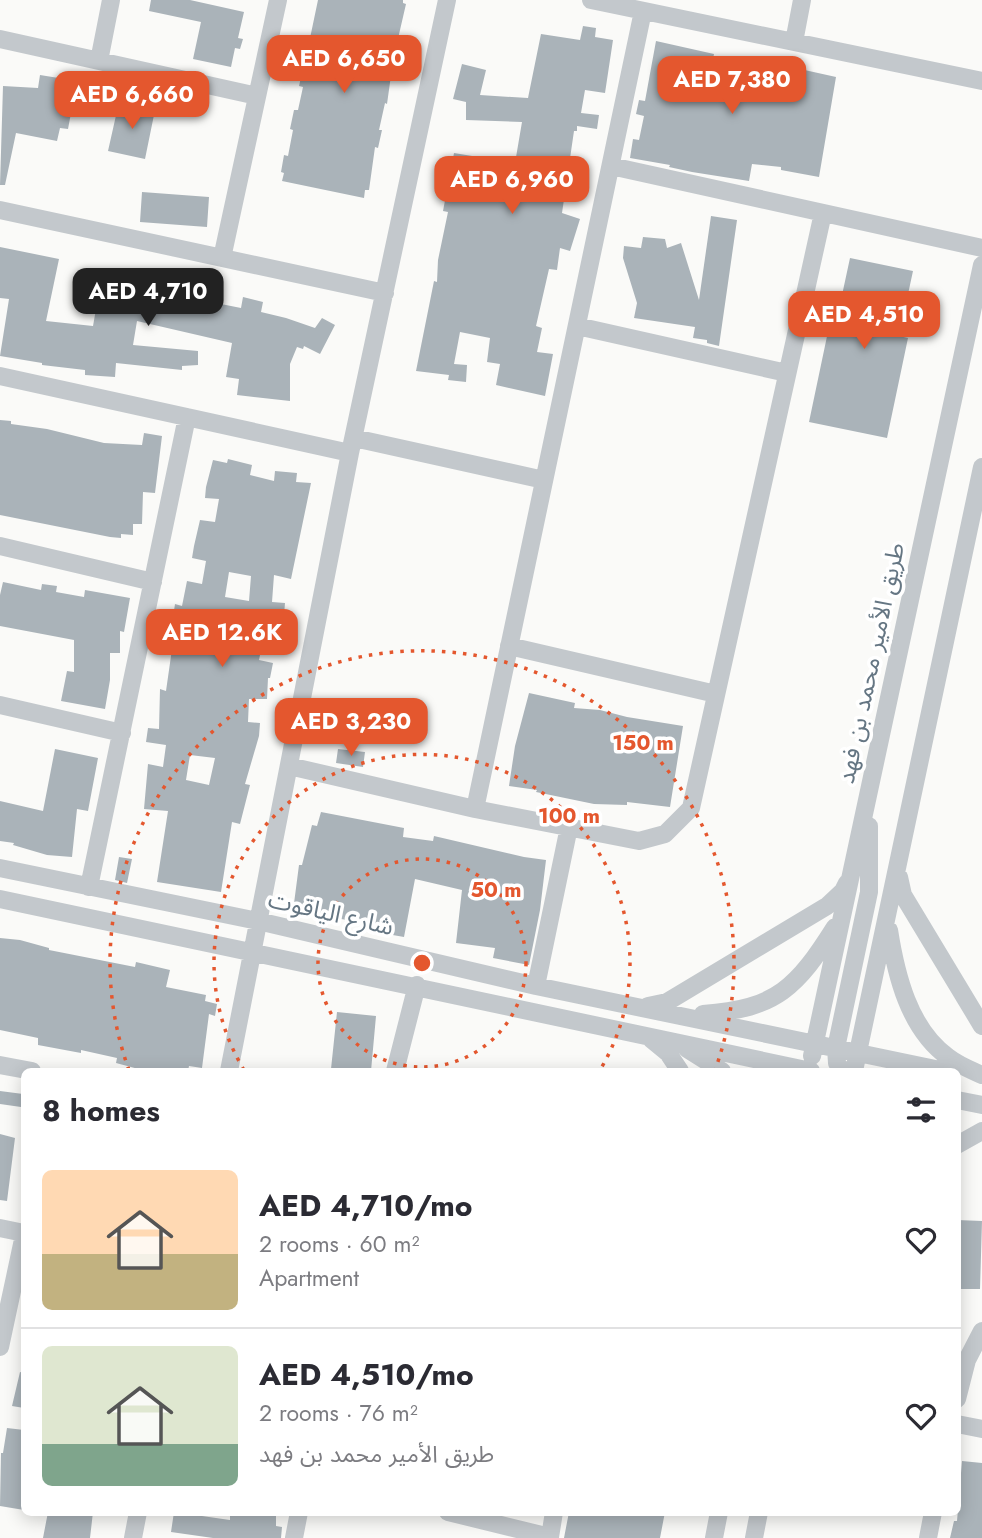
<!DOCTYPE html>
<html lang="en">
<head>
<meta charset="utf-8">
<style>
  body { margin:0; font-family:Jost,"Noto Sans Arabic",sans-serif; background:#f2f2f3; color:#2b2b33; height:100vh; display:flex; flex-direction:column; font-size:26px; white-space:nowrap }
  * { box-sizing:border-box; margin:0 }
  p { font-size:23px; color:#7c7c81 }
  .icon { flex:none; width:38px; height:38px; fill:none; stroke:currentColor; stroke-width:2; stroke-linecap:round; stroke-linejoin:round }
  .map { position:relative; flex:1; overflow:hidden }
  .panel { position:absolute; left:21px; top:1068px; width:940px; height:448px; display:flex; flex-direction:column; background:#fff; border-radius:10px; box-shadow:0 4px 18px #0003 }
  .panel>* { flex:none }
  .price { position:absolute; translate:-50% -60px; padding:0 16px; border-radius:14px; background:#e4572e; color:#fff; font-size:23px; line-height:46px; filter:drop-shadow(0 2px 4px #0008) }
  .price::after { content:''; position:absolute; left:50%; top:42px; width:21px; height:16px; margin-left:-10px; background:inherit; clip-path:polygon(0 0,100% 0,50% 100%) }
  .price.on { background:#222; color:#fff }
  ul { padding:0; list-style:none }
  li { display:flex; align-items:center; gap:21px; height:175px; padding:0 21px }
  li+li { border-top:2px solid #e1e1e2 }
  li span { display:grid; place-items:center; flex:none; width:196px; height:140px; border-radius:10px; color:#555 }
  li>.icon { margin-inline-start:auto }
  span .icon { width:84px; height:84px; fill:#fffc; stroke-width:1 }
  li b { font-size:30px }
  h2 { display:flex; justify-content:space-between; align-items:center; height:84px; padding:0 21px; font-size:30px }
  .map>svg:first-child { display:block }
  .building { fill:#aab3b9; fill-rule:evenodd }
  .lines { fill:none; stroke-linecap:round; stroke-linejoin:round }
  .minor { stroke:#c3c8cc; stroke-width:18 }
  .ring { fill:none; stroke:#e4572e; stroke-width:3.5; stroke-dasharray:3.5 7 }
  .labels { text-anchor:middle; stroke-width:7; stroke-linejoin:round; paint-order:stroke }
  .street-label { font-size:24px; fill:#657683; stroke:#fff }
  .centre { fill:#e4572e; stroke:#fff; stroke-width:3.5 }
  .ring-label { font-size:21px; text-anchor:middle; font-weight:bold; fill:#e4572e; stroke:#fff; stroke-width:7; stroke-linejoin:round; paint-order:stroke }
</style>
</head>
<body>
<div class="map">
<svg width="982" height="1538" viewBox="0 0 982 1538">
  <rect width="100%" height="100%" fill="#fafaf8"/>
  <path class="building" d="M151,0H190L244,12L238,38L243,39L240,49L235,48L231,67L193,59L201,22L149,11Z
    M318,0H403V3L406,4L397,43L401,44L397,61H393L387,104L385,103L379,130H382L378,148L375,147L369,190H365L364,198L282,181L284,173L281,172L284,155L288,156L293,130L290,129L294,110H298L303,87L299,86L303,69H306L311,44L309,43Z
    M583,26L596,28L595,37L613,40L605,93L585,90L581,113L599,115L597,129L577,126V131H574L562,213L580,219L570,251L560,248L557,270L549,269L536,326L542,328L537,352L553,354L545,396L496,385L500,364L487,362L490,338L460,332L454,364L467,365L466,382L448,380L449,375L416,371L434,281L437,282L438,260L448,212L443,211L454,153L515,163L522,122L466,120V102L453,99L462,64L486,70L480,95L528,98L541,34L580,40Z
    M656,41L714,54L713,59L739,61L799,74L800,69L836,77L819,177L781,170V167L752,164L749,181L692,172L669,167L670,165L630,158L633,139L639,140L644,116L636,114L639,100L645,101Z
    M40,75L77,81L68,129L60,128L57,141L16,133L5,185H0L3,86L38,88Z
    M119,102L155,110L145,159L108,151Z
    M142,192L209,197L207,227L140,222Z
    M711,216L737,220L719,346L707,343V340L693,338L695,327L634,318L637,303L623,258L624,246L641,248L643,237L665,239L667,248L681,243L699,300Z
    M0,247L59,259L46,321L93,326L102,275L158,285L159,279L175,283L172,294L198,300L200,290L218,294L216,303L241,308L243,297L263,302L261,312L286,318L315,328L322,318L335,325L320,354L304,346L303,349L297,347L290,364V401L237,395L239,379L226,377L232,343L137,321L133,345L198,351V365L182,366V370L116,363L115,377L85,375V370L42,365V363L0,356L9,299L0,298Z
    M850,258L913,271L899,336L908,338L887,438L809,422L830,322L836,323Z
    M0,420L11,421V424L47,429L104,443L142,445L144,433L162,436L155,493L143,492L142,524H133V535L121,534V538L110,537L0,515Z
    M228,459L252,465L250,475L274,481L275,471L297,473L296,482L311,483L291,579L274,575L272,602L285,603L284,615L278,639L264,635L259,660L273,663L270,678H268L267,699H249L248,722L260,723L259,736L245,784L250,785L240,824L232,822L221,892L157,882L168,811L144,809L148,764L163,767L166,745L146,742L148,728L159,729L160,689L166,691L173,642L189,644L195,621L173,617L175,604L182,606L187,581L202,584L206,561L192,558L194,546L200,520L215,522L219,499L205,498L206,487L213,460L227,463ZM229,572L251,576L249,601L225,597ZM190,755L215,758L209,785L186,780Z
    M3,582L41,590L42,584L57,586L56,592L84,597L85,590L130,598L124,632L120,631V653H110V680L105,709L61,701L67,671L74,672V640L0,626V595Z
    M529,693L575,703L574,708L600,710L627,717L683,726L670,807L627,802V805L594,804L536,792L537,790L509,786L515,746Z
    M55,749L98,758L88,811L77,809L72,857L47,855L13,845L14,843L0,841V801L43,811Z
    M338,749L365,752L363,767L336,763Z
    M321,812L404,828L403,837L433,841L434,836L524,857L546,860L540,910L529,965L493,958L495,948L456,943L462,890L415,879L404,937L370,931L371,924L293,911L299,865H302L312,825L317,826Z
    M119,857L132,859L127,883L115,880Z
    M0,938L20,940L49,948V950L135,967L136,962L170,970L166,987L206,995L205,1001L217,1004L215,1016L209,1014L202,1068L189,1066L188,1071H146L116,1063L117,1058L81,1050V1053L38,1045V1038L0,1030Z
    M337,1012L376,1016L371,1071L331,1069Z
    M0,1091L23,1094L21,1107L0,1104Z
    M0,1134L15,1138L7,1201L0,1200Z
    M957,1220L982,1221L980,1289H957Z
    M20,1372L24,1373V1408L12,1406Z
    M7,1428L24,1430V1510L0,1506L1,1453H3Z
    M962,1461L982,1463V1538H950L954,1521H957Z
    M48,1512H93L90,1538H43Z
    M174,1512L230,1520V1512H276V1526L282,1527L281,1538H213L171,1532Z
    M569,1512H665L660,1538H564Z"/>
  <g class="lines">
    <path class="minor" d="M591,0L982,81
      M0,39L257,96
      M794,42L802,0
      M99,61L111,0
      M611,166L982,248
      M0,210L385,293
      M222,258L278,0
      M577,326L787,373
      M0,376L350,453
      M354,438L544,480
      M0,546L153,582
      M509,646L716,694
      M0,705L122,733
      M289,766L475,809L639,841L665,834L691,808L823,213
      M475,809L643,11
      M0,868L258,921L536,986L945,1071
      M899,877L903,895L982,1026
      M89,887L187,417
      M0,899L811,1071
      M889,930C896,975 909,1029 948,1057C958,1065 971,1070 982,1075
      M536,986L569,827
      M648,1006L667,1002L827,906L843,891L847,883
      M703,1014C777,1009 797,987 835,927
      M651,1039L668,1053L680,1071
      M687,1049L722,1071
      M812,1056L982,265
      M0,1065L32,1071
      M229,1071L350,453L447,0
      M395,1071L417,985
      M842,1071L837,1063L836,1048L869,892V826
      M854,1071L982,467
      M957,1100L982,1105
      M957,1145L982,1131
      M0,1228L24,1233
      M0,1347L24,1235
      M957,1399L967,1360L982,1331
      M957,1424L982,1429
      M448,1512L550,1537L554,1512
      M133,1538L138,1512
      M294,1538L299,1512
      M714,1538L719,1512
      M754,1538L759,1512
      M928,1538L933,1512"/>
  </g>
  <g class="ring">
    <circle cx="422" cy="963" r="104"/>
    <path d="M244 1070A208 208 0 1 1 600 1070"/>
    <path d="M129 1070A312 312 0 1 1 715 1070"/>
  </g>
  <g class="labels">
    <g class="street-label">
      <text transform="translate(871 663) rotate(-78)" y="8">طريق الأمير محمد بن فهد</text>
      <text transform="translate(331 913) rotate(13)" y="8">شارع الياقوت</text>
    </g>
  </g>
  <circle cx="422" cy="963" r="10" class="centre"/>
  <g class="ring-label">
    <text x="643" y="750">150 m</text>
    <text x="569" y="823">100 m</text>
    <text x="496" y="897">50 m</text>
  </g>
</svg>
<b class="price" style="left:344px;top:95px">AED 6,650</b>
<b class="price" style="left:732px;top:116px">AED 7,380</b>
<b class="price" style="left:132px;top:131px">AED 6,660</b>
<b class="price" style="left:512px;top:216px">AED 6,960</b>
<b class="price on" style="left:148px;top:328px">AED 4,710</b>
<b class="price" style="left:864px;top:351px">AED 4,510</b>
<b class="price" style="left:222px;top:669px">AED 12.6K</b>
<b class="price" style="left:351px;top:758px">AED 3,230</b>
<section class="panel">
<h2>8 homes<svg class="icon" aria-label="filters" viewBox="0 0 24 24"><path d="M4 7h16M4 17h16"/><circle cx="9" cy="7" r="2"/><circle cx="15" cy="17" r="2"/></svg></h2>
<ul>
<li><span style="background:linear-gradient(#ffd9b3 60%,#c2b280 0)"><svg class="icon" aria-label="home" viewBox="0 0 24 24"><path d="M3 11l9-7 9 7M6 9v11h12V9"/></svg></span><div><b>AED 4,710/mo</b><p>2 rooms · 60 m²</p><p>Apartment</p></div><svg class="icon" aria-label="heart" viewBox="0 0 24 24"><path d="M12 20l-8-8c-3-5 5-10 8-4 3-6 11-1 8 4z"/></svg></li>
<li><span style="background:linear-gradient(#dfe7d0 70%,#7fa58c 0)"><svg class="icon" aria-label="home" viewBox="0 0 24 24"><path d="M3 11l9-7 9 7M6 9v11h12V9"/></svg></span><div><b>AED 4,510/mo</b><p>2 rooms · 76 m²</p><p>طريق الأمير محمد بن فهد</p></div><svg class="icon" aria-label="heart" viewBox="0 0 24 24"><path d="M12 20l-8-8c-3-5 5-10 8-4 3-6 11-1 8 4z"/></svg></li>
</ul>
</section>
</div>
</body>
</html>
